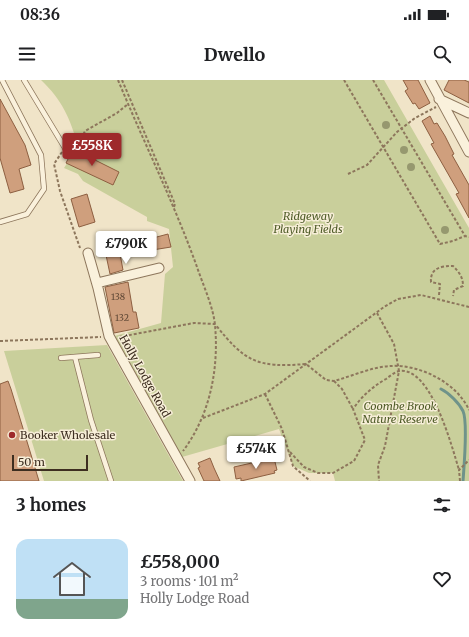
<!DOCTYPE html>
<html lang="en">
<head>
<meta charset="utf-8">
<style>
  body { margin:0; font-family:Merriweather,serif; background:#f2f2f2; color:#202124; height:100vh; display:flex; flex-direction:column; font-size:15px; white-space:nowrap }
  * { box-sizing:border-box; margin:0 }
  p { font-size:13px; color:#757577 }
  .icon { flex:none; width:22px; height:22px; fill:none; stroke:currentColor; stroke-width:2; stroke-linecap:round; stroke-linejoin:round }
  .map { position:relative; height:401px; overflow:hidden }
  .panel { display:flex; flex-direction:column; background:#fff; flex:1 }
  .panel>* { flex:none }
  .scale { position:absolute; left:12px; bottom:10px; width:76px; box-sizing:border-box; padding-left:4px; border:2px solid #3d2e20; border-top:0; font-size:11px; line-height:14px; white-space:nowrap; color:#3d2e20; -webkit-text-stroke:3px #f7eed8; paint-order:stroke }
  .price { position:absolute; translate:-50% -34px; padding:0 9px; border-radius:4px; background:#fff; color:#222; font-size:13px; line-height:26px; filter:drop-shadow(0 1px 2px #0008) }
  .price::after { content:''; position:absolute; left:50%; top:24px; width:12px; height:9px; margin-left:-6px; background:inherit; clip-path:polygon(0 0,100% 0,50% 100%) }
  .price.selected { background:#9e2a2b; color:#fff }
  ul { padding:0; list-style:none }
  li { display:flex; align-items:center; gap:12px; height:100px; padding:0 16px }
  li span { display:grid; place-items:center; flex:none; width:112px; height:80px; border-radius:12px; color:#555 }
  li>.icon { margin-inline-start:auto }
  span .icon { width:48px; height:48px; fill:#fffc; stroke-width:1 }
  li b { font-size:17px }
  h2 { display:flex; justify-content:space-between; align-items:center; height:48px; padding:0 16px; font-size:17px }
  .status { display:flex; justify-content:space-between; align-items:center; height:28px; padding:0 20px; background:#fff; direction:ltr }
  .status svg { height:11px; fill:currentColor }
  header { display:flex; justify-content:space-between; align-items:center; height:52px; padding:0 16px; background:#fff; font-size:18px; font-weight:700 }
  .map>svg:first-child { display:block }
  .green { fill:#c9cf9b }
  .lines { fill:none; stroke-linecap:round; stroke-linejoin:round }
  .stream { stroke:#6f938a; stroke-width:3 }
  .building { fill:#cf9f7d; stroke:#8d5f41 }
  .lane-casing { stroke:#8d765c; stroke-width:6 }
  .street-casing { stroke:#8d765c; stroke-width:11 }
  .path { stroke:#8d765c; stroke-width:2; stroke-dasharray:3 2; stroke-linecap:butt }
  .lane { stroke:#faf1dc; stroke-width:4.5 }
  .street { stroke:#faf1dc; stroke-width:9 }
  .tree { fill:#96986f }
  .poi-dot { fill:#9e2a2b; stroke:#f7eed8; stroke-width:1.5 }
  .labels { text-anchor:middle; stroke-width:3; stroke-linejoin:round; paint-order:stroke }
  .number-label { font-size:9px; fill:#624a37 }
  .park-label { font-size:11px; font-style:italic; fill:#4d5a26; stroke:#f7eed8 }
  .street-label { font-size:11px; fill:#3d2e20; stroke:#f7eed8 }
  .poi-label { font-size:11px; fill:#3d2e20; stroke:#f7eed8; text-anchor:start }
</style>
</head>
<body>
<div class="status"><b>08:36</b><svg viewBox="0 0 49 12"><path d="M0 12V9h3v3zM5 12V6h3v6zM10 12V3h3v9zM15 12V0h3v12zM26 1h20v11H26zM47 4h2v5h-2z"/></svg></div>
<header><svg class="icon" aria-label="menu" viewBox="0 0 24 24"><path d="M4 6h16M4 12h16M4 18h16"/></svg>Dwello<svg class="icon" aria-label="search" viewBox="0 0 24 24"><circle cx="10" cy="10" r="6"/><path d="M15 15l6 6"/></svg></header>
<div class="map">
<svg width="469" height="401" viewBox="0 0 469 401">
  <rect width="100%" height="100%" fill="#f0e4c8"/>
  <path class="green" d="M41,0H384L469,148V401H335L333,393H309L293,386L279,349L182,377L111,257L161,243L165,194L173,187L169,149L147,141V137L83,101L78,94L64,88L78,66C70,38 62,20 41,0Z
    M107,265L183,401H44L4,271Z"/>
  <g class="lines">
    <path class="stream" d="M441,309C449,313 459,323 463,331C468,342 464,387 463,401"/>
  </g>
  <path class="building" d="M403,0H418L430,23L419,29L415,23L413,24L405,11L408,9Z
    M449,0H464L469,2V23L444,10Z
    M0,19L25,65L31,85L19,89L24,109L10,113L0,78Z
    M430,36L434,44L437,43L445,56L454,74L452,75L469,105V138L456,114L459,113L431,64L434,63L422,41Z
    M73,69L119,92L113,105L66,83Z
    M87,114L95,142L79,147L71,119Z
    M151,153L153,158L168,154L171,167L140,172V169L120,174L123,190L110,194L102,156L116,154L117,162Z
    M128,202L133,232H136L139,248L114,253L105,207Z
    M8,301L11,309L39,401H0V304Z
    M210,378L214,388L220,401H204L198,388L200,387L198,383Z
    M274,378L277,390L274,391L275,393L241,401V398L236,399L234,387Z"/>
  <g class="lines">
    <defs>
      <path id="lane" d="M24,0L65,68
        M0,142L27,134L44,109L41,75L2,0
        M75,277L91,340L111,401
        M61,278L98,275"/>
      <path id="street" d="M430,0L469,72
        M439,19L469,33
        M88,173L98,208L109,256L190,401
        M97,203L159,188"/>
    </defs>
    <use href="#lane" class="lane-casing"/>
    <use href="#street" class="street-casing"/>
    <path class="path" d="M118,0C144,63 174,123 197,187C203,205 213,226 215,245C219,289 210,335 183,371
      M122,0L175,124L174,127
      M344,0L440,164L453,161L465,156
      M373,0L465,156L469,157
      M71,67L78,66L85,51L117,33L128,24
      M62,72L54,84L60,111L80,168
      M348,94L367,85L397,52L415,38L436,27
      M439,215L440,204L431,202C430,188 441,186 453,186C459,192 463,197 463,206L454,210L453,216
      M377,233L394,264L399,291L385,366L378,385L379,401
      M119,257L194,243L215,244C245,282 257,288 306,284L326,300L334,301C352,296 372,287 390,286C420,284 457,303 469,330
      M0,261L101,257
      M334,301L342,309L353,329
      M265,314L282,349L293,386L310,401
      M203,338L265,314L384,227L398,219L421,215L469,227
      M290,372L304,387L318,393H333L354,381L365,360L353,329C362,316 372,307 386,299C390,296 395,292 399,291C431,286 452,367 459,390
      M460,401L459,390L469,380"/>
    <use href="#lane" class="lane"/>
    <use href="#street" class="street"/>
  </g>
  <g class="tree">
    <circle cx="386" cy="45" r="4"/>
    <circle cx="404" cy="70" r="4"/>
    <circle cx="411" cy="87" r="4"/>
    <circle cx="445" cy="150" r="4"/>
  </g>
  <circle class="poi-dot" cx="12" cy="355" r="4"/>
  <g class="labels">
    <g class="number-label">
      <text x="118" y="220">138</text>
      <text x="122" y="241">132</text>
    </g>
    <g class="park-label">
      <text x="308" y="140">Ridgeway<tspan x="308" dy="13">Playing Fields</tspan></text>
      <text x="400" y="330">Coombe Brook<tspan x="400" dy="13">Nature Reserve</tspan></text>
    </g>
    <g class="street-label">
      <text transform="translate(145 296) rotate(61)" y="4">Holly Lodge Road</text>
    </g>
    <g class="poi-label">
      <text x="20" y="359">Booker Wholesale</text>
    </g>
  </g>
</svg>
<div class="scale">50 m</div>
<b class="price selected" style="left:92px;top:87px">£558K</b>
<b class="price" style="left:126px;top:185px">£790K</b>
<b class="price" style="left:256px;top:390px">£574K</b>
</div>
<section class="panel">
<h2>3 homes<svg class="icon" aria-label="filters" viewBox="0 0 24 24"><path d="M4 7h16M4 17h16"/><circle cx="9" cy="7" r="2"/><circle cx="15" cy="17" r="2"/></svg></h2>
<ul>
<li><span style="background:linear-gradient(#bfe0f5 75%,#7fa58c 0)"><svg class="icon" aria-label="home" viewBox="0 0 24 24"><path d="M3 11l9-7 9 7M6 9v11h12V9"/></svg></span><div><b>£558,000</b><p>3 rooms · 101 m²</p><p>Holly Lodge Road</p></div><svg class="icon" aria-label="heart" viewBox="0 0 24 24"><path d="M12 20l-8-8c-3-5 5-10 8-4 3-6 11-1 8 4z"/></svg></li>
</ul>
</section>
</body>
</html>
